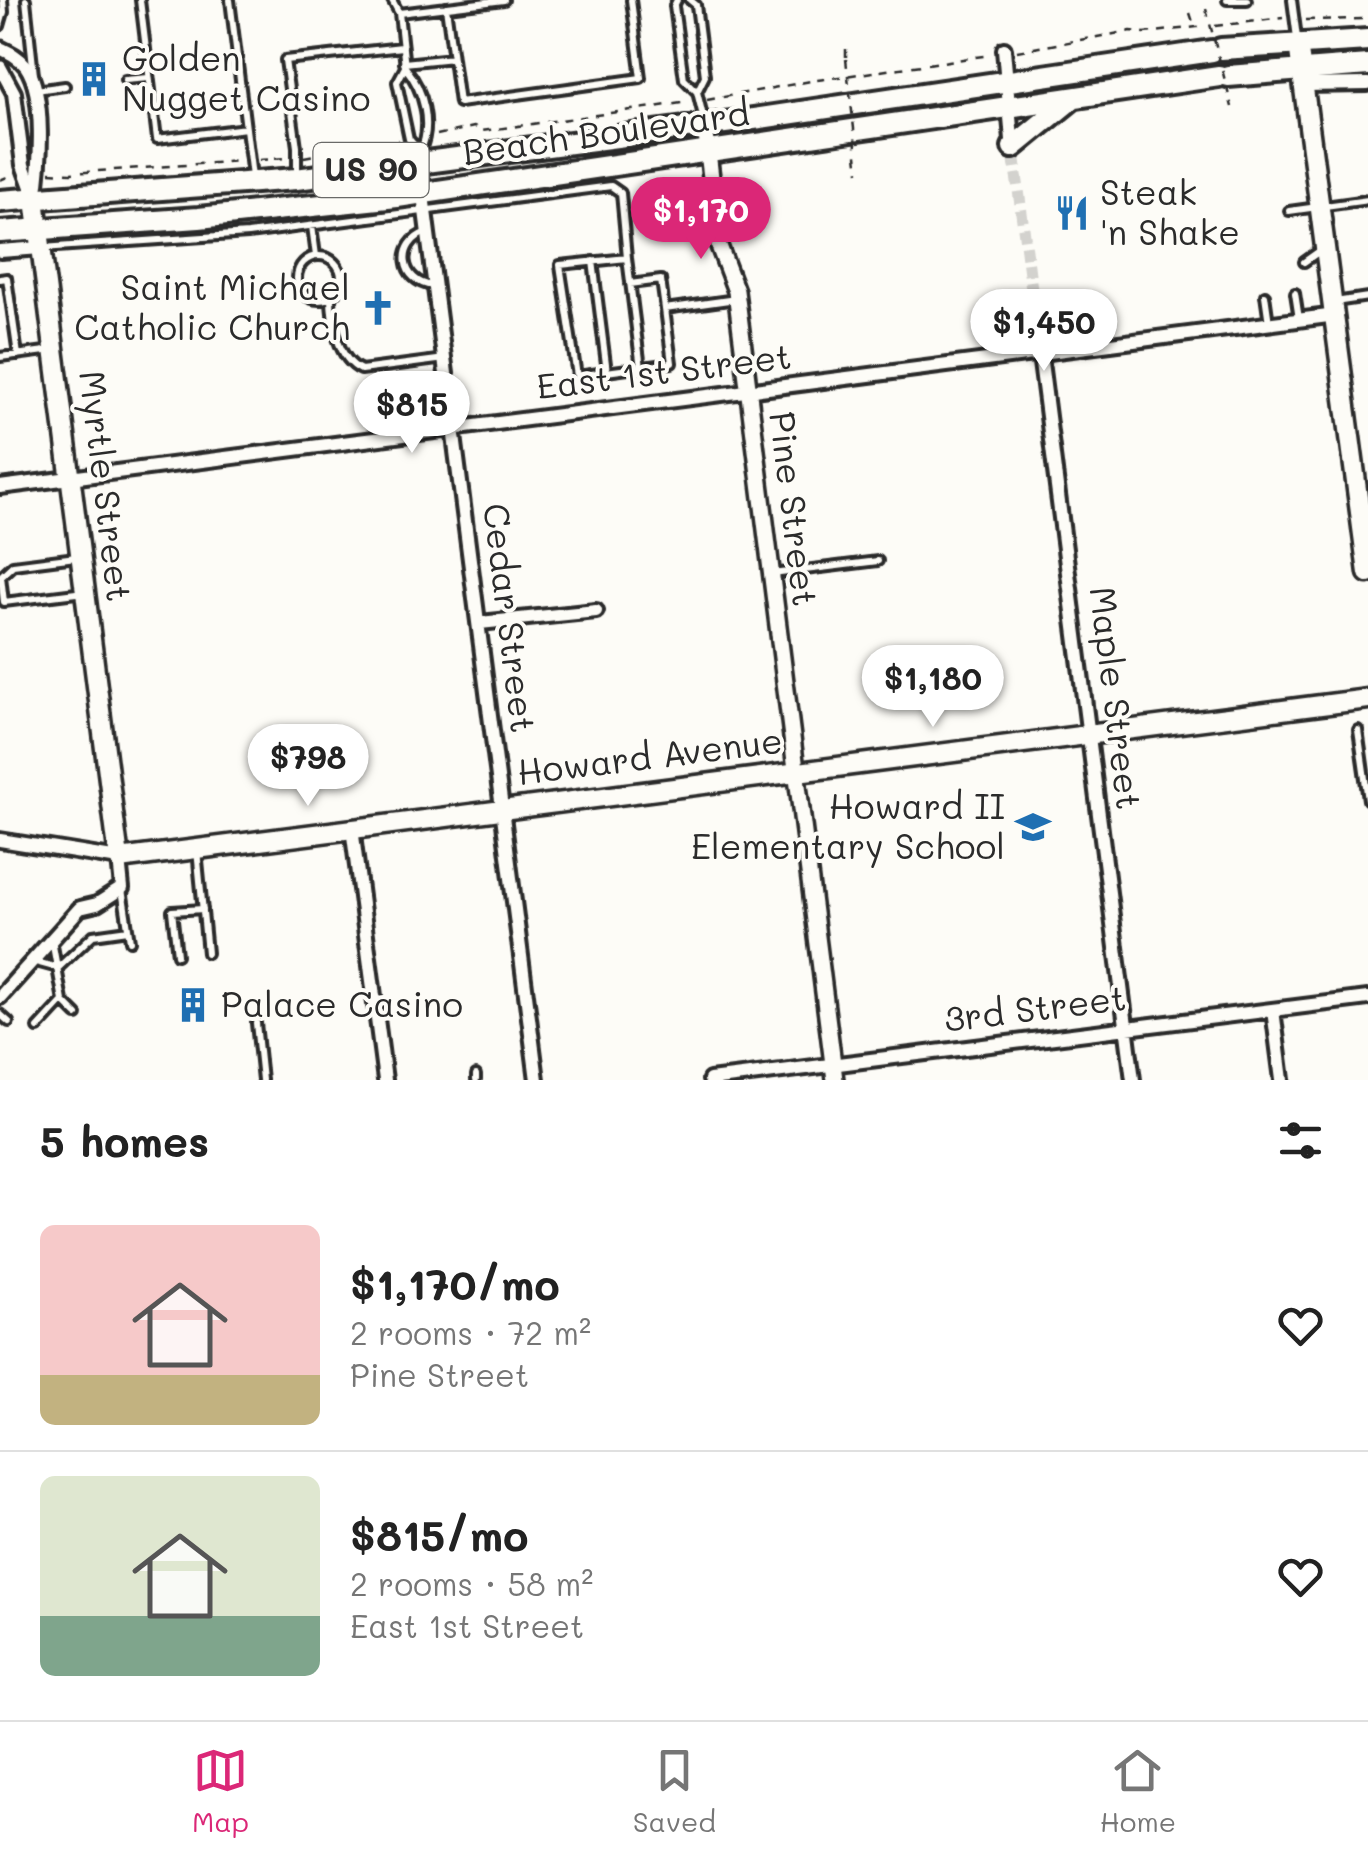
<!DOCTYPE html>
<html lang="en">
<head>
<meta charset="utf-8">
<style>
  body { margin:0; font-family:Mali,sans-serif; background:#f2f2f2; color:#222; height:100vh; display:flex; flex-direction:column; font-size:38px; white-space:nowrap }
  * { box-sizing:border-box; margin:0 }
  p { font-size:32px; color:#767676 }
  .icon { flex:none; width:55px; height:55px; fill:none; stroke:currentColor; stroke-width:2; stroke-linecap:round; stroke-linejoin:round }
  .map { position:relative; height:1080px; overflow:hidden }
  .sheet { display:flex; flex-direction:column; background:#fff; flex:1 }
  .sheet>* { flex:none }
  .price { position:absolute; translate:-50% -85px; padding:0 22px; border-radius:35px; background:#fff; color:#222; font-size:32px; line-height:65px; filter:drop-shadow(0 2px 5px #0008) }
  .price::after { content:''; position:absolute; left:50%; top:60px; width:30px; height:22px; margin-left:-15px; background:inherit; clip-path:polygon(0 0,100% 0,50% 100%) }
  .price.active { background:#db2777; color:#fff }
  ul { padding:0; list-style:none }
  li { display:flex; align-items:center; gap:30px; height:250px; padding:0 40px }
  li+li { border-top:2px solid #e0e0e0 }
  li span { display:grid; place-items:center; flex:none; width:280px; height:200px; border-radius:15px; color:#555 }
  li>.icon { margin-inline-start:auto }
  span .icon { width:120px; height:120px; fill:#fffc; stroke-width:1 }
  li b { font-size:42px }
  h2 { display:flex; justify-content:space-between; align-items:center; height:120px; padding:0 40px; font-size:42px }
  .menu { display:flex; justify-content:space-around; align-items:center; height:140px; border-top:2px solid #e0e0e0; background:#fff; font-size:28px; color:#767676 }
  .menu a { display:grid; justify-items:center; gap:5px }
  .menu .active { color:#db2777 }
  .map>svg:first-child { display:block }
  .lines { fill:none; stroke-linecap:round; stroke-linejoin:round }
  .minor-tunnel { stroke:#d3d2ce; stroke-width:12; stroke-dasharray:12 6; stroke-linecap:butt }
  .service-casing { stroke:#2b2b2b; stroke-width:14 }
  .minor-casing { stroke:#2b2b2b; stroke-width:20 }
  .tertiary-casing { stroke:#2b2b2b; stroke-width:22 }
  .secondary-casing { stroke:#2b2b2b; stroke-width:25 }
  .primary-casing { stroke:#2b2b2b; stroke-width:28 }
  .path { stroke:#2b2b2b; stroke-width:2.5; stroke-dasharray:8 8; stroke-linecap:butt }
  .service { stroke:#fdfcf7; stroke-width:6 }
  .minor { stroke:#fdfcf7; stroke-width:12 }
  .tertiary { stroke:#fdfcf7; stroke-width:15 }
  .secondary { stroke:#fdfcf7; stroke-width:18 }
  .primary { stroke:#fdfcf7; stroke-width:20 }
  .path-bridge { stroke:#2b2b2b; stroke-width:2.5; stroke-dasharray:8 8; stroke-linecap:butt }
  .labels { text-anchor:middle; stroke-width:8; stroke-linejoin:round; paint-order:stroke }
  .shield { fill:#fdfcf7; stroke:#6a6a68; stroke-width:2.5 }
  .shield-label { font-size:32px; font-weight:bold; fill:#2b2b2b }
  .poi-label { font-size:35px; fill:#2b2b2b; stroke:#fdfcf7; text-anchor:start }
  .street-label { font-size:35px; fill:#2b2b2b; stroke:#fdfcf7 }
</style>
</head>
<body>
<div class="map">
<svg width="1368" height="1080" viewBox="0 0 1368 1080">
  <rect width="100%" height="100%" fill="#fdfcf7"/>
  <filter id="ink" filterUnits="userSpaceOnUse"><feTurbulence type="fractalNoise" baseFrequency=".01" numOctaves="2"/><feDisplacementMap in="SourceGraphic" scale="20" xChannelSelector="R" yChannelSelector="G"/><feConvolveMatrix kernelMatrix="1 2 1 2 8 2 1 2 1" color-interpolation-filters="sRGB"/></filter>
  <g filter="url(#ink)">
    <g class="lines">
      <path class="minor-tunnel" d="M1014,156L1036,323"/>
      <defs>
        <path id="service" d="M26,0L34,75
          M140,0L157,139L246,128
          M230,0L252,177
          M392,0L399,13
          M677,0L674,6L684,79L697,92L704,120
          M690,0L696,5L705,76L697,92
          M1227,0H1247
          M1292,0L1297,38
          M446,7L459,103L641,78L631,0
          M0,26L4,12L3,0
          M404,63L453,58
          M405,67C424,90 433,125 420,152L409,139L397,82L405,67L399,13L504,0
          M125,80L149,78
          M36,90L65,86
          M297,175V147L285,60L402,47
          M1289,211L1368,200
          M312,226L316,256
          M427,232C395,243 400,282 433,286
          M42,248L248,234L611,186L621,193L627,258L560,265L577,376L672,363L665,309L736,299
          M297 278a22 22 0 1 1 44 0a22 22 0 1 1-44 0Z
          M627,258L641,368
          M593,261L607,372
          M1304,262L1321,250
          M0,279L7,278L18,355
          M630,284L661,280L665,309
          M1295,293L1299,319
          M1265,295L1269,323
          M331,296C331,320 337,359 361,370L445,359
          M1335,302L1368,297
          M0,357L53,350
          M76,557L13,565L1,576L4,602L84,592
          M772,574L878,561
          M1358,730L1368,800
          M197,850L207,953
          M122,889L130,941
          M52,940L63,1001L77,1015
          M177,955L172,911L203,909
          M36,962L58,968
          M58,968L93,935L128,930
          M0,1014L9,1022
          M256,1023L262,1080
          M38,1028L63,1001
          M476,1075V1080"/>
        <path id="minor" d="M0,48C10,53 19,57 26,66C46,95 40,166 35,199
          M1004,49L1013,151
          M0,67L14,93L23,165L35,198
          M1303,85L1368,84
          M419,164L537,1080
          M0,251L41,248
          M1036,323L1133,1080
          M0,487L1336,315
          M480,623L596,611
          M352,828L385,1080
          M0,840L119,859L122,888L97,904L80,908L0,997
          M1273,1010L1282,1080
          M710,1080L1368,998"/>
        <path id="tertiary" d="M705,126L719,246L736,291L835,1080"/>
        <path id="secondary" d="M1298,43L1368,573
          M35,199L119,859L1368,699"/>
        <path id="primary" d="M1221,49L1368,40
          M1228,76L1368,65
          M1013,147L1073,98
          M0,201L296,179L740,121L1212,51
          M0,232L199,218L397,197L1219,76"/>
      </defs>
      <use href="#service" class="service-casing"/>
      <use href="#minor" class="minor-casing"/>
      <use href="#tertiary" class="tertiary-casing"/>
      <use href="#secondary" class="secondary-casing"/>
      <use href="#primary" class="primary-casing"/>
      <path class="path" d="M1190,13L1194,25
        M1306,20L1368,19
        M1215,26L1283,18
        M846,49V59
        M1017,51L1131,31L1145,33L1206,26
        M707,100L811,81L990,55
        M437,135L474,127L482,131L689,102
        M304,157L399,140
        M259,160L286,158
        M50,172L71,173L241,161
        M0,180L12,175"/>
      <use href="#service" class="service"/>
      <use href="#minor" class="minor"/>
      <use href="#tertiary" class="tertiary"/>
      <use href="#secondary" class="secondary"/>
      <use href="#primary" class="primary"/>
      <path class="path-bridge" d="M1206,9L1232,107
        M846,59L859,172"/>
    </g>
  </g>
  <defs>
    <symbol id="building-bare" viewBox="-9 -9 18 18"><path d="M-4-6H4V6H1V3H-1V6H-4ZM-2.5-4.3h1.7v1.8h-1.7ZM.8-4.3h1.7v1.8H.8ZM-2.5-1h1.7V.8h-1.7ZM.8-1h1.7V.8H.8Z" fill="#1f6fb2" stroke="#fdfcf7" stroke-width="2.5" paint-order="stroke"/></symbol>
    <symbol id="restaurant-bare" viewBox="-9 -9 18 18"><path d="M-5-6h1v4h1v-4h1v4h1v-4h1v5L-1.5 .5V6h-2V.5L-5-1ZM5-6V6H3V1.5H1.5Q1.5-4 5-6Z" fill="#1f6fb2" stroke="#fdfcf7" stroke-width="2.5" paint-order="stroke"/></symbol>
    <symbol id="church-bare" viewBox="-9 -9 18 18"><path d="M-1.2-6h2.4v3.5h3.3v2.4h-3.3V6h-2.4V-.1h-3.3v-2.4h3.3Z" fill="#1f6fb2" stroke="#fdfcf7" stroke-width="2.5" paint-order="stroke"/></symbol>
    <symbol id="school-bare" viewBox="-9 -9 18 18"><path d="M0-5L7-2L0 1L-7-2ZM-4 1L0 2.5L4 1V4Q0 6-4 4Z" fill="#1f6fb2" stroke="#fdfcf7" stroke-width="2.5" paint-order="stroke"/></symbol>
  </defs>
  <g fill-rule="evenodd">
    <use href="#building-bare" x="69" y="54" width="50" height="50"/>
    <use href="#restaurant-bare" x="1047" y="188" width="50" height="50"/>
    <use href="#church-bare" x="353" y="283" width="50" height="50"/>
    <use href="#school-bare" x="1008" y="802" width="50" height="50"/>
    <use href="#building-bare" x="168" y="980" width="50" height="50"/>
  </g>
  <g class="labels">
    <rect class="shield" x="313.5" y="143" width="115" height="54" rx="8"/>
    <g class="shield-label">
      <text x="371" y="181">US 90</text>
    </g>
    <g class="poi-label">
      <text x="122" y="71">Golden<tspan x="122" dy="40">Nugget Casino</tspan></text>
      <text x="1100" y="205">Steak<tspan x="1100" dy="40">'n Shake</tspan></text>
      <text x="350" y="300" text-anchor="end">Saint Michael<tspan x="350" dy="40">Catholic Church</tspan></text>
      <text x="1005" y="819" text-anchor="end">Howard II<tspan x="1005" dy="40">Elementary School</tspan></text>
      <text x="221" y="1017">Palace Casino</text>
    </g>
    <g class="street-label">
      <text transform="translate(606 133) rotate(-8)" y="12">Beach Boulevard</text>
      <text transform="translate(664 372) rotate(-7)" y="12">East 1st Street</text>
      <text transform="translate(105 486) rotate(83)" y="12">Myrtle Street</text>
      <text transform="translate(793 509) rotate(83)" y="12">Pine Street</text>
      <text transform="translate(509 618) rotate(83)" y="12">Cedar Street</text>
      <text transform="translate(1115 698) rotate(83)" y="12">Maple Street</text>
      <text transform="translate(650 757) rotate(-7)" y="12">Howard Avenue</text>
      <text transform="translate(1035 1009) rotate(-7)" y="12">3rd Street</text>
    </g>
  </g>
</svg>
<b class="price active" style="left:701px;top:262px">$1,170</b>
<b class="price" style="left:1044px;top:374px">$1,450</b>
<b class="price" style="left:412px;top:456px">$815</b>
<b class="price" style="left:933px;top:730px">$1,180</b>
<b class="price" style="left:308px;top:809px">$798</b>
</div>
<section class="sheet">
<h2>5 homes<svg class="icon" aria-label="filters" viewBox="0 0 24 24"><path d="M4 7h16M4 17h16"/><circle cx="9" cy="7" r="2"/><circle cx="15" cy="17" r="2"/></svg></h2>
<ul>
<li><span style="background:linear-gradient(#f6c9c9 75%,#c2b280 0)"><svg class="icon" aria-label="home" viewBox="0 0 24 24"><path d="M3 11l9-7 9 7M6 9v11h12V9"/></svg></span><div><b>$1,170/mo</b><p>2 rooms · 72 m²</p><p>Pine Street</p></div><svg class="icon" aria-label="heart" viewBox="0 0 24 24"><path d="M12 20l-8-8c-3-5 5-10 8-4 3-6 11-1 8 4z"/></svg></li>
<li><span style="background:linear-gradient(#dfe7d0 70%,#7fa58c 0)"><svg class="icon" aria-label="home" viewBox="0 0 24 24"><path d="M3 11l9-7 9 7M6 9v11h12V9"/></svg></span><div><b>$815/mo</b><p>2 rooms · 58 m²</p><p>East 1st Street</p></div><svg class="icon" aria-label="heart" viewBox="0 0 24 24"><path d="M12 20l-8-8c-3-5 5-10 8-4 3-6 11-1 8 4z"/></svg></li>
</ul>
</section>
<nav class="menu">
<a class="active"><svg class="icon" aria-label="map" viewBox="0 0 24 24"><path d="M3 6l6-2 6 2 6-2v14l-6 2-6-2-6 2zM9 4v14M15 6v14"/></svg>Map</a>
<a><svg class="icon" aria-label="saved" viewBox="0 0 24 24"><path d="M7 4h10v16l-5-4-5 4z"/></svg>Saved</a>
<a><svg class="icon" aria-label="home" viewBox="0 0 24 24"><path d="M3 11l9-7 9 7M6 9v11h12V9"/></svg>Home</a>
</nav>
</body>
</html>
